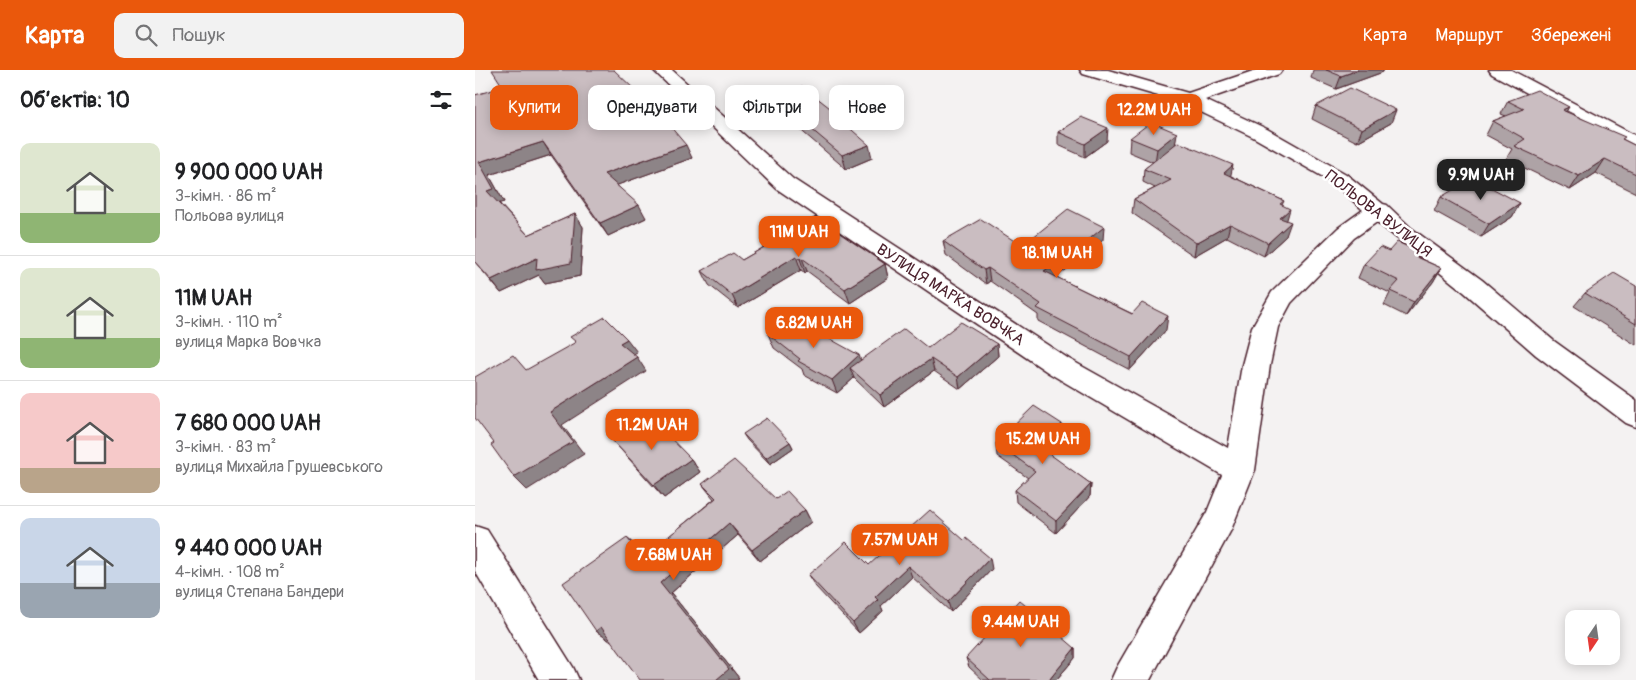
<!DOCTYPE html>
<html lang="uk">
<head>
<meta charset="utf-8">
<style>
  body { margin:0; font-family:Pangolin,sans-serif; background:#f2f2f2; color:#202124; height:100vh; display:flex; flex-direction:column; font-size:19px; white-space:nowrap }
  * { box-sizing:border-box; margin:0 }
  p { font-size:16px; color:#757577 }
  .icon { flex:none; width:28px; height:28px; fill:none; stroke:currentColor; stroke-width:2; stroke-linecap:round; stroke-linejoin:round }
  .map { position:relative; flex:1; overflow:hidden }
  .details { display:flex; flex-direction:column; background:#fff; width:475px }
  .details>* { flex:none }
  .top-card { position:absolute; left:15px; top:15px; width:475px; height:45px; display:flex; gap:10px }
  .needle { width:32px; rotate:193deg }
  .buttons { position:absolute; left:1090px; top:540px; display:grid; gap:10px }
  .buttons a { display:grid; place-items:center; width:55px; height:55px; border-radius:10px; background:#fff; box-shadow:0 2px 12px #0003; font-size:25px }
  .price { position:absolute; translate:-50% -42px; padding:0 11px; border-radius:10px; background:#ea580c; color:#fff; font-size:16px; line-height:32px; filter:drop-shadow(0 1px 2px #0008) }
  .price::after { content:''; position:absolute; left:50%; top:30px; width:15px; height:11px; margin-left:-8px; background:inherit; clip-path:polygon(0 0,100% 0,50% 100%) }
  .price.active { background:#222; color:#fff }
  ul { padding:0; list-style:none }
  li { display:flex; align-items:center; gap:15px; height:125px; padding:0 20px }
  li+li { border-top:1px solid #e0e0e0 }
  li span { display:grid; place-items:center; flex:none; width:140px; height:100px; border-radius:10px; color:#555 }
  li>.icon { margin-inline-start:auto }
  span .icon { width:60px; height:60px; fill:#fffc; stroke-width:1 }
  li b { font-size:21px }
  h2 { display:flex; justify-content:space-between; align-items:center; height:60px; padding:0 20px; font-size:21px }
  .chip { padding:0 18px; border-radius:10px; background:#fff; box-shadow:0 2px 12px #0003; font-size:18px; line-height:45px }
  .chip.active { background:#ea580c; color:#fff }
  header { display:flex; align-items:center; gap:30px; box-sizing:border-box; height:70px; padding:0 25px; background:#ea580c; color:#fff }
  header strong { font-size:24px }
  nav { display:flex; gap:28px; margin-inline-start:auto; font-size:18px }
  .search { width:350px; height:45px; background:#f2f2f2; display:flex; align-items:center; gap:12px; box-sizing:border-box; padding:0 18px; border-radius:10px; color:#757577; font-size:19px }
  main { display:flex; flex:1; min-height:0 }
  .map>svg:first-child { display:block }
  .lines { fill:none; stroke-linecap:round; stroke-linejoin:round }
  .minor-casing { stroke:#4a1f2b; stroke-width:3 }
  .minor { fill:#fff; fill-rule:evenodd }
  .wall { fill:#aea3a6; stroke:#4a1f2b }
  .shaded-wall { fill:#8d8487; stroke:#4a1f2b }
  .building { fill:#cabdc1; stroke:#4a1f2b }
  .labels { text-anchor:middle; stroke-width:5; stroke-linejoin:round; paint-order:stroke }
  .street-label { font-size:16px; fill:#4a1f2b; stroke:#fff }
</style>
</head>
<body>
<header>
<strong>Карта</strong>
<div class="search"><svg class="icon" aria-label="search" viewBox="0 0 24 24"><circle cx="10" cy="10" r="6"/><path d="M15 15l6 6"/></svg>Пошук</div>
<nav><a>Карта</a><a>Маршрут</a><a>Збережені</a></nav>
</header>
<main>
<section class="details">
<h2>Об’єктів: 10<svg class="icon" aria-label="filters" viewBox="0 0 24 24"><path d="M4 7h16M4 17h16"/><circle cx="9" cy="7" r="2"/><circle cx="15" cy="17" r="2"/></svg></h2>
<ul>
<li><span style="background:linear-gradient(#dfe7d0 70%,#8fb573 0)"><svg class="icon" aria-label="home" viewBox="0 0 24 24"><path d="M3 11l9-7 9 7M6 9v11h12V9"/></svg></span><div><b>9 900 000 UAH</b><p>3-кімн. · 86 m²</p><p>Польова вулиця</p></div></li>
<li><span style="background:linear-gradient(#dfe7d0 70%,#8fb573 0)"><svg class="icon" aria-label="home" viewBox="0 0 24 24"><path d="M3 11l9-7 9 7M6 9v11h12V9"/></svg></span><div><b>11M UAH</b><p>3-кімн. · 110 m²</p><p>вулиця Марка Вовчка</p></div></li>
<li><span style="background:linear-gradient(#f6c9c9 75%,#b9a48a 0)"><svg class="icon" aria-label="home" viewBox="0 0 24 24"><path d="M3 11l9-7 9 7M6 9v11h12V9"/></svg></span><div><b>7 680 000 UAH</b><p>3-кімн. · 83 m²</p><p>вулиця Михайла Грушевського</p></div></li>
<li><span style="background:linear-gradient(#c9d6e8 65%,#9aa5b1 0)"><svg class="icon" aria-label="home" viewBox="0 0 24 24"><path d="M3 11l9-7 9 7M6 9v11h12V9"/></svg></span><div><b>9 440 000 UAH</b><p>4-кімн. · 108 m²</p><p>вулиця Степана Бандери</p></div></li>
</ul>
</section>
<div class="map">
<svg width="1161" height="610" viewBox="0 0 1161 610">
  <rect width="100%" height="100%" fill="#f4f2f2"/>
  <filter id="ink" filterUnits="userSpaceOnUse"><feTurbulence type="fractalNoise" baseFrequency=".02" numOctaves="2"/><feDisplacementMap in="SourceGraphic" scale="10" xChannelSelector="R" yChannelSelector="G"/><feConvolveMatrix kernelMatrix="1 2 1 2 8 2 1 2 1" color-interpolation-filters="sRGB"/></filter>
  <g filter="url(#ink)">
    <g class="lines">
      <defs>
        <path id="minor" d="M178,0H197L318,109L594,289L753,378L767,295L777,257L797,222L863,158L888,140L857,112L778,67L707,33L608,4L605,0H633L713,23L781,0H807L804,4L730,30L792,59L871,104L908,134L912,135L936,158L1007,210L1079,271L1161,330V357L1151,353L1061,285L989,222L902,152L879,168L816,233L803,257L795,295L780,400L756,460L675,610H636L642,597L732,442L747,405L574,303L302,119Z
          M1014,0H1036L1161,66V80L1154,78L1017,4Z
          M0,456L12,460L98,597L104,610H64L0,501Z"/>
      </defs>
      <use href="#minor" class="minor-casing"/>
      <use href="#minor" class="minor"/>
    </g>
    <path class="wall" d="M838,0H908V2L861,19L836,8Z
      M0,25L164,27L217,88L142,115L171,148L133,166L76,85L14,105L29,132L24,133L53,165L100,144L108,157L105,206L70,213L64,205L26,223L0,192Z
      M297,26L364,45L365,50L397,88L371,99L301,39Z
      M1033,31L1092,41L1161,76V123L1121,103L1095,120L1031,89L1037,79L1011,65L1018,51L1031,46L1026,44Z
      M841,36L916,53L882,72L837,49Z
      M583,62L632,71L610,87L583,75Z
      M655,68L701,74L756,106L809,131L807,135L811,150V166L789,186L752,167L719,186L657,143L659,129L680,118L668,112L669,99L678,92L654,82Z
      M966,127L1045,133L1037,147L1006,167L959,141Z
      M341,147L410,194L413,208L375,233L332,201L330,203L326,200L263,238L234,215L227,201L267,190Z
      M628,170L606,189L581,207L691,260L655,300L563,251V245L515,211L511,214L471,185L468,171L547,176Z
      M914,181L942,187L966,198L958,212L931,246L909,235L915,223L883,208L889,194Z
      M1161,216V275L1099,236L1110,223Z
      M293,264L386,290L453,278L522,274L523,286L485,319L459,301L409,337L379,308L362,323L329,305L327,299L299,278Z
      M268,364L315,372L318,378L295,394L272,370Z
      M587,367L572,383L616,414L615,426L581,463L541,432L540,420L553,408L522,386L521,373Z
      M138,371L216,389L225,402L189,428Z
      M227,414L301,429L330,440L336,452L285,491L263,465L196,523L264,608L136,570L135,571L121,561L152,468L164,479L170,486L239,429Z
      M394,495L517,499L476,542L437,507L406,536L408,541L384,563L340,516L333,505Z
      M600,578V588L581,610H508L494,597L491,588Z"/>
    <path class="shaded-wall" d="M883,0H908V2L861,19L866,6Z
      M1094,37L1086,50L1087,40Z
      M921,40L916,53L882,72L887,59Z
      M633,58L632,71L610,87V74Z
      M702,63L700,76L680,93L682,79Z
      M68,72L76,85L14,105L29,132L22,134L12,121L4,92Z
      M211,75L217,88L137,117L129,104Z
      M394,75L397,88L371,99L367,85Z
      M1130,89L1121,103L1095,120L1104,106Z
      M758,95L755,109L749,103Z
      M1045,133L1037,147L1006,167L1014,154Z
      M164,135L171,148L133,166L125,153Z
      M815,139L811,153L805,148Z
      M100,144L108,157L105,206L70,213L64,205L26,223L16,210L62,188Z
      M816,152L811,166L789,186L793,173Z
      M755,154L752,167L719,186L721,173Z
      M629,157L628,170L606,189L569,215V201Z
      M321,186L326,200L263,238L257,225Z
      M327,188L332,201L330,203L325,189Z
      M410,194L413,208L375,233L370,219Z
      M513,198L515,211L511,214L509,200Z
      M966,198L958,212L931,246L939,232Z
      M693,246L691,260L655,300L656,287Z
      M152,269L162,282L155,286L145,273Z
      M522,274L523,286L485,319L483,307Z
      M384,285L389,299L375,298L379,308L362,323L357,310Z
      M162,287L171,301L87,355L109,384L52,420L39,407L75,342Z
      M456,289L459,301L409,337L405,325Z
      M587,354V367L565,390V377Z
      M315,372L318,378L295,394L291,388Z
      M216,389L225,402L189,428L179,415Z
      M616,414L615,426L581,463V451Z
      M330,440L336,452L285,491L277,480Z
      M254,453L263,465L196,523L264,608L262,610H241L185,513Z
      M152,468L164,479L179,499L168,487Z
      M515,488L517,499L476,542L473,532Z
      M433,496L437,507L406,536L408,541L384,563L378,553L400,527Z
      M126,557L140,567L135,571L121,561Z
      M600,578V588L581,610H574Z"/>
    <path class="building" d="M17,0H139L161,21L159,22L194,55L211,75L129,104L164,135L125,153L68,72L4,92L19,119L12,121L53,165L100,144L96,193L61,200L62,188L16,210L0,192V25L28,17Z
      M851,0H883L866,6Z
      M327,16L364,45L361,46L394,75L367,85L297,26Z
      M875,18L921,40L887,59L841,36Z
      M1062,20L1094,37L1087,40L1150,67L1147,69L1161,76V104L1130,89L1104,106L1039,76L1050,69L1018,51L1049,39L1033,31Z
      M606,47L633,58L610,74L583,62Z
      M676,52L702,63L682,79L655,68Z
      M703,72L758,95L749,103L809,131L805,134L815,139L805,148L816,152L793,173L755,154L721,173L659,129L696,110L669,99Z
      M998,108L1045,133L1014,154L966,127Z
      M593,139L629,157L607,175L569,201L657,244L667,233L693,246L656,287L562,238L566,234L513,198L509,200L468,171L506,149L547,176Z
      M341,147L410,194L370,219L327,188L325,189L321,186L257,225L227,201L258,183L267,190Z
      M922,172L945,182L941,187L966,198L939,232L915,221L924,211L889,194L905,177L914,181Z
      M1139,203L1161,216V254L1110,223Z
      M130,247L152,269L145,273L162,287L75,342L98,372L39,407L16,375L19,373L0,348V307L38,285L51,300L101,272L95,267Z
      M317,248L384,285L357,310L323,291L325,289L293,264Z
      M486,252L522,274L483,307L456,289L405,325L375,298L429,259L453,278Z
      M559,336L587,354L565,377L616,414L581,451L540,420L560,401L521,373Z
      M175,347L216,389L179,415L138,371Z
      M292,348L315,372L291,388L268,364Z
      M259,390L301,429L312,421L330,440L277,480L254,453L185,513L254,599L241,610H165L126,557L121,561L88,513L152,468L168,487L241,428L227,414Z
      M455,440L489,470L491,468L515,488L473,532L433,496L400,527L403,530L378,553L333,505L371,472L394,495Z
      M544,530L600,578L574,610H515L491,588Z"/>
  </g>
  <g class="labels">
    <g class="street-label">
      <text transform="translate(904 143) rotate(38)" y="6">ПОЛЬОВА ВУЛИЦЯ</text>
      <text transform="translate(476 224) rotate(33)" y="6">ВУЛИЦЯ МАРКА ВОВЧКА</text>
    </g>
  </g>
</svg>
<div class="buttons">
<a><svg class="needle" viewBox="-14 -14 28 28"><path d="M0-13l5 13h-10z" fill="#e53935"/><path d="M0 13l5-13h-10z" fill="#757577"/></svg></a>
</div>
<b class="price" style="left:679px;top:66px">12.2M UAH</b>
<b class="price active" style="left:1006px;top:131px">9.9M UAH</b>
<b class="price" style="left:324px;top:188px">11M UAH</b>
<b class="price" style="left:582px;top:209px">18.1M UAH</b>
<b class="price" style="left:339px;top:279px">6.82M UAH</b>
<b class="price" style="left:177px;top:381px">11.2M UAH</b>
<b class="price" style="left:568px;top:395px">15.2M UAH</b>
<b class="price" style="left:425px;top:496px">7.57M UAH</b>
<b class="price" style="left:199px;top:511px">7.68M UAH</b>
<b class="price" style="left:546px;top:578px">9.44M UAH</b>
<div class="top-card">
<a class="chip active">Купити</a>
<a class="chip">Орендувати</a>
<a class="chip">Фільтри</a>
<a class="chip">Нове</a>
</div>
</div>
</main>
</body>
</html>
